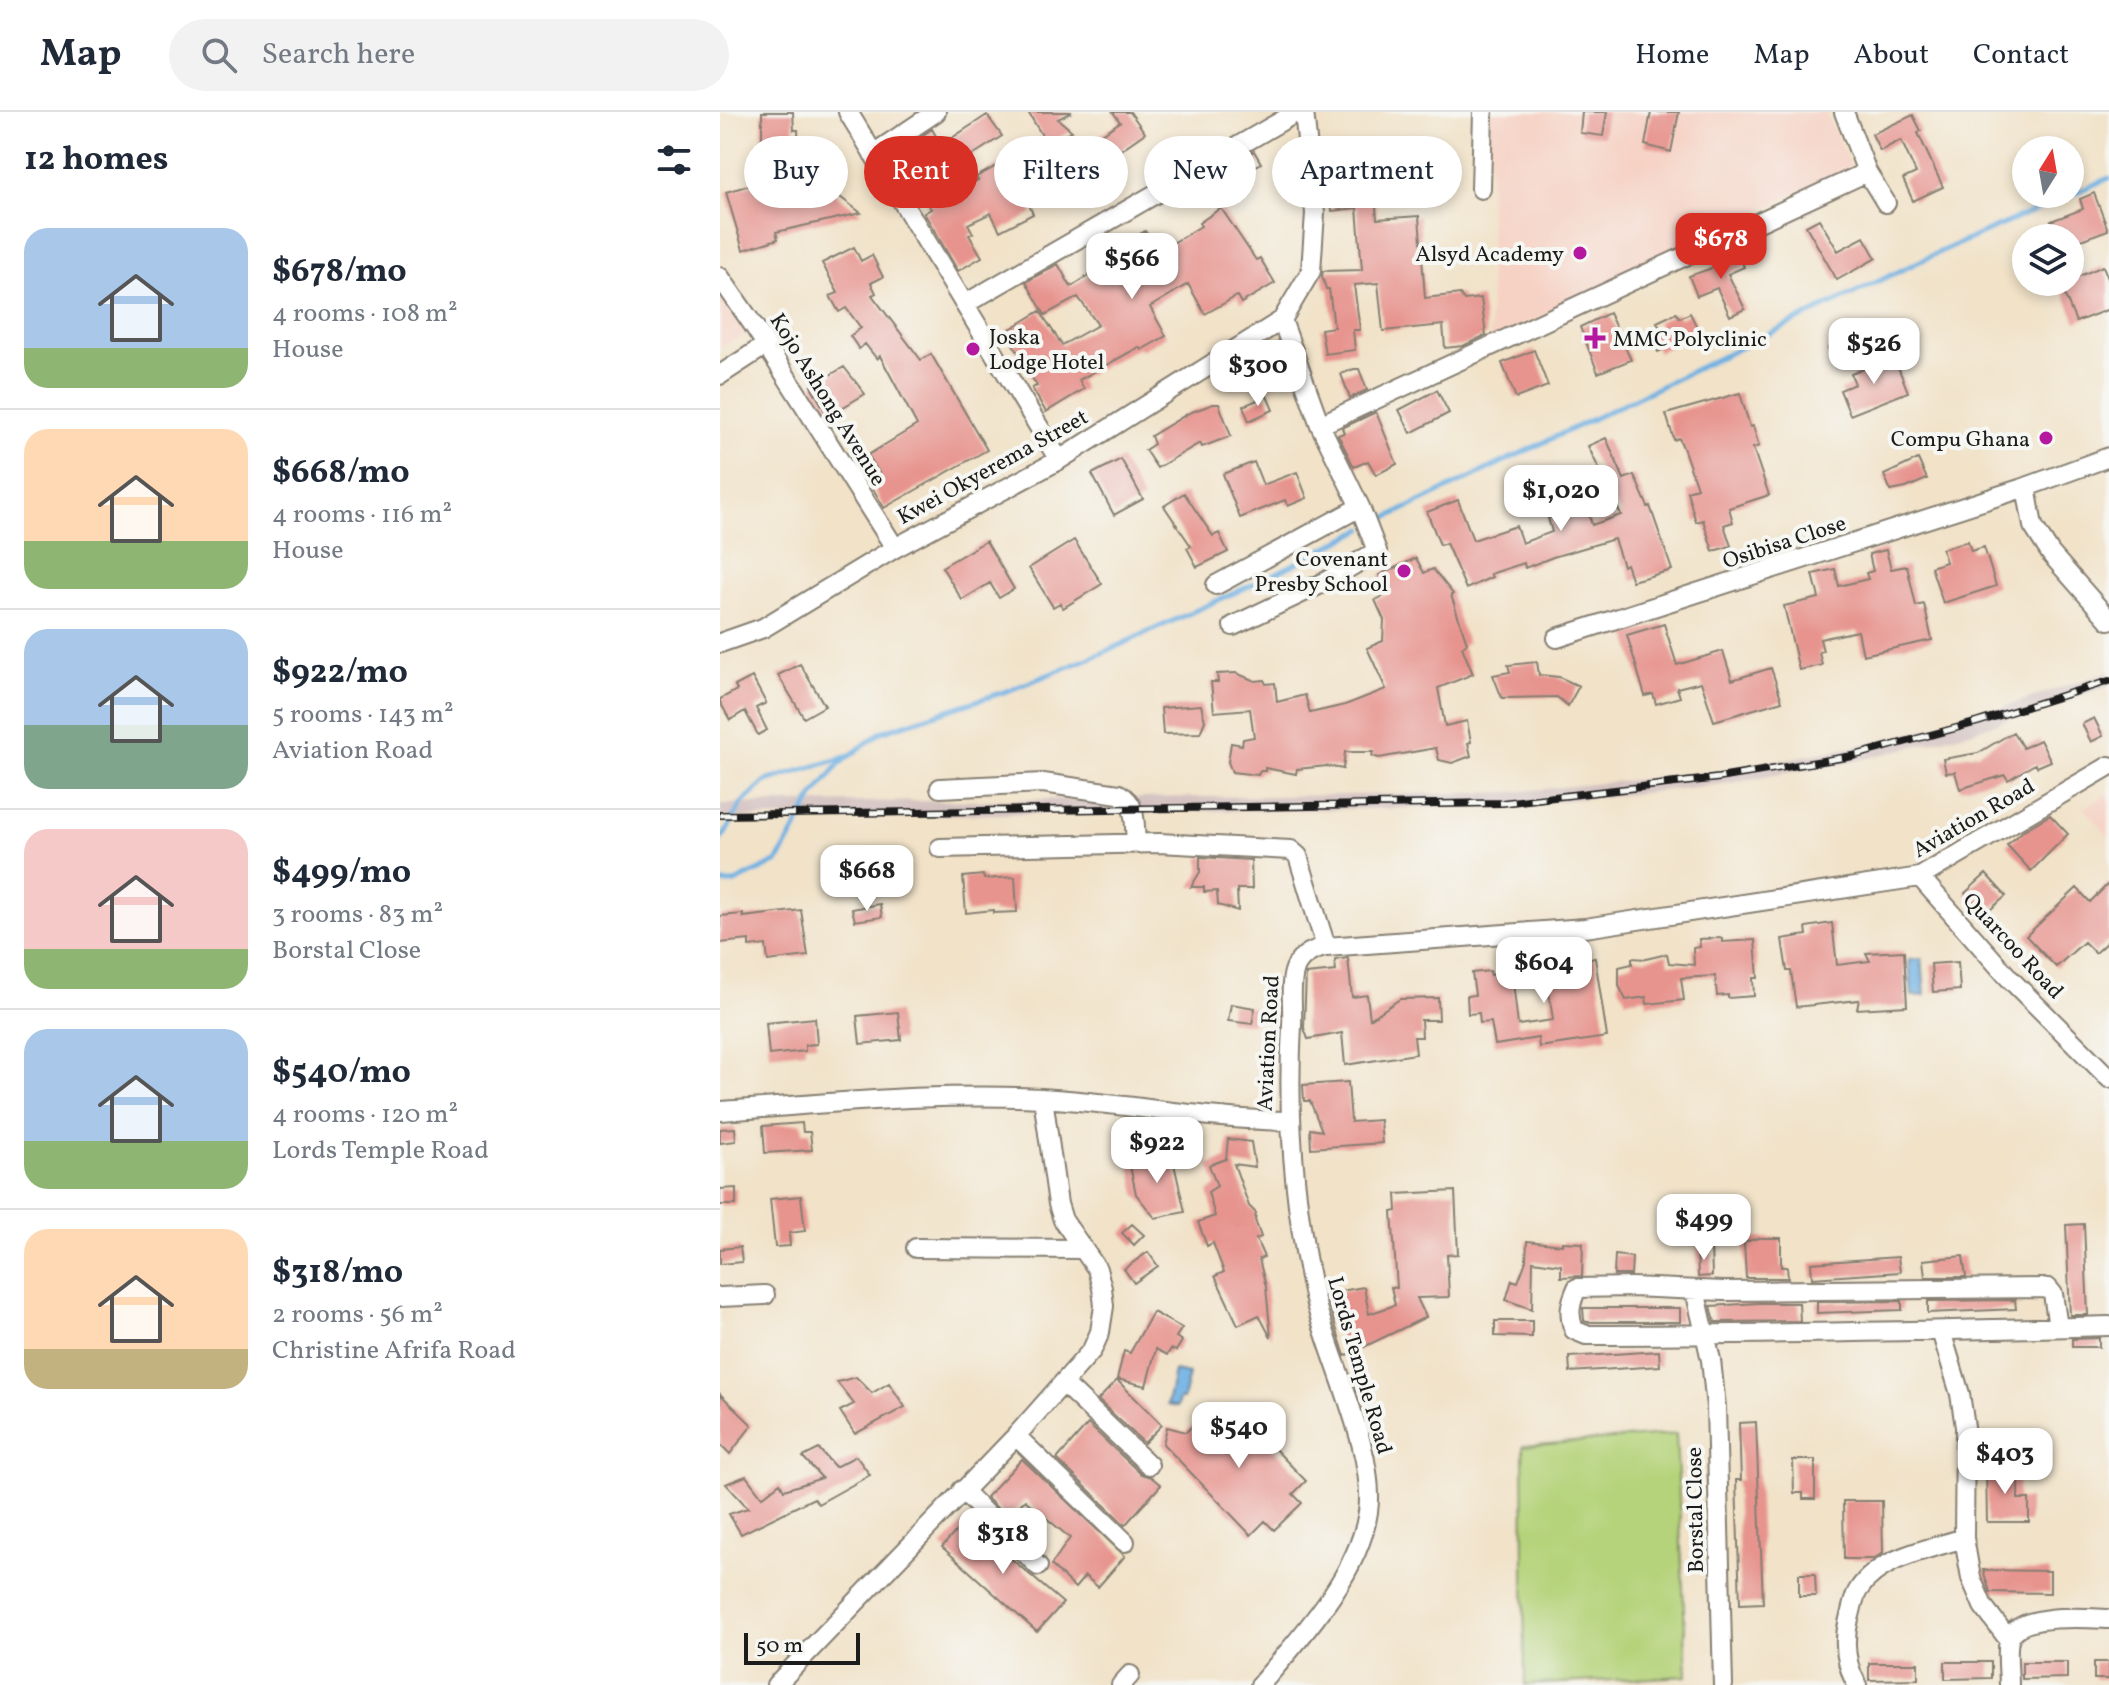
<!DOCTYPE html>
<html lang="en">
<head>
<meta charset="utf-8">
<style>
  body { margin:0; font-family:Vollkorn,serif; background:#f2f2f3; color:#1f2937; height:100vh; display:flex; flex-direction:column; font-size:30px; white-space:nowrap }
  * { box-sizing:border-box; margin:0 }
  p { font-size:26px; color:#747a83 }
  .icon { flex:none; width:44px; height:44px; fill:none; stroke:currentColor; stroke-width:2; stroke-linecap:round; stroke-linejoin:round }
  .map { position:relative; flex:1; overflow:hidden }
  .side { display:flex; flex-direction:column; background:#fff; width:720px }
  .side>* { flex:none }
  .guide { position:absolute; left:24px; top:24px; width:760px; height:72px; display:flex; gap:16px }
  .needle { width:52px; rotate:11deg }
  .controls { position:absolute; left:1292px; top:24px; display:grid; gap:16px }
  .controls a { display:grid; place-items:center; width:72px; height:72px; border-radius:50%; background:#fff; box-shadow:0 4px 12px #0003; font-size:40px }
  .scale { position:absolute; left:24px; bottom:20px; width:116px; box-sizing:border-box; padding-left:8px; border:4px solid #1c1c1c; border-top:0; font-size:22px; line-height:28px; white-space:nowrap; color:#1c1c1c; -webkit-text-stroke:6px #f6f6f2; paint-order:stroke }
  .price { position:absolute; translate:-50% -68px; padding:0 18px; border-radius:16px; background:#fff; color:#222; font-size:26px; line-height:52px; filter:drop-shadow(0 2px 4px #0008) }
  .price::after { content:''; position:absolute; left:50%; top:48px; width:24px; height:18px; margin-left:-12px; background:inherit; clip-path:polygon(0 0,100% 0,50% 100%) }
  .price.selected { background:#d93025; color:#fff }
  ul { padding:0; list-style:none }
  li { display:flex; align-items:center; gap:24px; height:200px; padding:0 24px }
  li+li { border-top:2px solid #e0e1e3 }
  li span { display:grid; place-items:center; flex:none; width:224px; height:160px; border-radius:24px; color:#555 }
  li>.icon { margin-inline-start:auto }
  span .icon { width:96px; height:96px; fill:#fffc; stroke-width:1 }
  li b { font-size:34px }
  h2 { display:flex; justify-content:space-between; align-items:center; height:96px; padding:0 24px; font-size:34px }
  .chip { padding:0 28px; border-radius:36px; background:#fff; box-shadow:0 4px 12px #0003; font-size:28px; line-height:72px }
  .chip.selected { background:#d93025; color:#fff }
  header { display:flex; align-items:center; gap:48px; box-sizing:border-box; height:112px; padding:0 40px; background:#fff; border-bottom:2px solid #e0e1e3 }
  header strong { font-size:38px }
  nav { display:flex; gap:44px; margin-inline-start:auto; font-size:28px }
  .search { width:560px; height:72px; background:#f2f2f3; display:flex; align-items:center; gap:20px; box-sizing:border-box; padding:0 28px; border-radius:44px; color:#747a83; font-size:30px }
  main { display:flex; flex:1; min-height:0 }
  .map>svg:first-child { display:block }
  .built { fill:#f6d2c4 }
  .industrial { fill:#d1bfbe }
  .green { fill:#b5d37a; stroke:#68784b; stroke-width:2 }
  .water { fill:#6eb0e2; stroke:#45667f; stroke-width:2 }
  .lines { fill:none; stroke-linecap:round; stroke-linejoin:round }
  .stream { stroke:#6eb0e2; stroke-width:5 }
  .building { fill:#e7948f }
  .minor-casing { stroke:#867f72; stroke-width:22 }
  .minor { stroke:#fff; stroke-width:18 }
  .rail-casing { stroke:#1c1c1c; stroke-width:8 }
  .rail { stroke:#f6f6f2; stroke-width:5; stroke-dasharray:15; stroke-linecap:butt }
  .poi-dot { fill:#b5179e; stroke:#f6f6f2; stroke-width:3 }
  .labels { text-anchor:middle; stroke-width:8; stroke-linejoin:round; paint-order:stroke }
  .poi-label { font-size:22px; fill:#1c1c1c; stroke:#f6f6f2; text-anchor:end }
  .street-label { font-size:22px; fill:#1c1c1c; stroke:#f6f6f2 }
</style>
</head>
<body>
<header>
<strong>Map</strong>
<div class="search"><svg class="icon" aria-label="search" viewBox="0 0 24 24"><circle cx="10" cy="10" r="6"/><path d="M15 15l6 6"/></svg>Search here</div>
<nav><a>Home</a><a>Map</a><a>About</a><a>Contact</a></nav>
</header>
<main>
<section class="side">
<h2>12 homes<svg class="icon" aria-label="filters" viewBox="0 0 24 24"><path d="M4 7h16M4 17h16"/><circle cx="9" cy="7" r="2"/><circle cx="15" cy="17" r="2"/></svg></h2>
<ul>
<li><span style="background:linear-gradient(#a9c7e8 75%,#8fb573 0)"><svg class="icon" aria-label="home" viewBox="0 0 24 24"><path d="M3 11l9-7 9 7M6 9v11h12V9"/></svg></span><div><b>$678/mo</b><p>4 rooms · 108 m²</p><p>House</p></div></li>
<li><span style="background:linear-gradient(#ffd9b3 70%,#8fb573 0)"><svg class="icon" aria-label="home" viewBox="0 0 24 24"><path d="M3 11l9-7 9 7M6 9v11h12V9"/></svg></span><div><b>$668/mo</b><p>4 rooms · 116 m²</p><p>House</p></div></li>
<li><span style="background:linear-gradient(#a9c7e8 60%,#7fa58c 0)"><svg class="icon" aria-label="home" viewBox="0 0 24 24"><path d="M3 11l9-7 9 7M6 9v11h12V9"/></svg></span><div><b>$922/mo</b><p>5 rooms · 143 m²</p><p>Aviation Road</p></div></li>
<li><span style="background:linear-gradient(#f6c9c9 75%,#8fb573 0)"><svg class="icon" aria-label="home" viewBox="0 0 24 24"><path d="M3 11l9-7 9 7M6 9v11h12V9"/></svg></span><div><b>$499/mo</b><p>3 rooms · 83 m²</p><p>Borstal Close</p></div></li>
<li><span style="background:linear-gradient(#a9c7e8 70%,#8fb573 0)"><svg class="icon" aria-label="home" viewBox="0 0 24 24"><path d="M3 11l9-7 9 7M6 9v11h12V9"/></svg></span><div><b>$540/mo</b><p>4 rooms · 120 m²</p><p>Lords Temple Road</p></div></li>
<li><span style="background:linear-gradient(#ffd9b3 75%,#c2b280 0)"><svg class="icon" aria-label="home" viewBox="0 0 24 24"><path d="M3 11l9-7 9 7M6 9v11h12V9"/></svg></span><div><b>$318/mo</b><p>2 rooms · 56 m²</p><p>Christine Afrifa Road</p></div></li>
</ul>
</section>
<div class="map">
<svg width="1389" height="1573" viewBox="0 0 1389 1573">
  <rect width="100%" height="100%" fill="#f6f6f2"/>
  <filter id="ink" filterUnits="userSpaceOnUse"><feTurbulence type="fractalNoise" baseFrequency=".0125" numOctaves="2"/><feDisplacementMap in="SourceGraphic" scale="16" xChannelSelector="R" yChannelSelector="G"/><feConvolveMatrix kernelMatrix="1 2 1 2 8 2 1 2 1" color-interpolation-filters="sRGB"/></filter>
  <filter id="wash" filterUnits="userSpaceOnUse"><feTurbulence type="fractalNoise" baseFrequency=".006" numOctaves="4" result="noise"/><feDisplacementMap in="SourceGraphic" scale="32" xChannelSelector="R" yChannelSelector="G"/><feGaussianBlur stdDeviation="1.8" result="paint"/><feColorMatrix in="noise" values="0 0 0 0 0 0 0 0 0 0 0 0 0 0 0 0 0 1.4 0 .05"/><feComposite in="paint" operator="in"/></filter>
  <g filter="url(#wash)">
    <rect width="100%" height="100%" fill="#f1e2c8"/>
    <path class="built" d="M770,0H1105L1131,54L770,229Z
      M0,149L41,215L0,235Z
      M1389,681V725L1364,696Z"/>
    <path class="industrial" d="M1389,560V574L1250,620L1132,650L1003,672L913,682L796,693L698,696L0,706V692L697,682L795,680L911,668L1000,659L1129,636L1246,607Z"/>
    <path class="green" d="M956,1322L967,1564L805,1573L803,1334Z"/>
    <path class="water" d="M1202,847L1205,883L1192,884L1189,848Z
      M454,1259L469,1262L463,1287H459L457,1295L447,1293Z"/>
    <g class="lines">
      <path class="stream" d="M652,413L1215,142L1389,66
        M0,727L5,722L21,692L46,669L126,645
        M0,771H13L58,749L93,685L119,652L161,620L290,578L380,542L547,466L643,417"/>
    </g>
    <g id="blocks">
      <path class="building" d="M42,0H73L74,18H78L80,74L99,69L141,101L56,120L58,127L23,138L6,80L37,71V33H42Z
        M308,0H352L338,7L352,19L327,32Z
        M393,0H410L425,21L392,44L379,24L400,10Z
        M862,0H887L883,24L860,21Z
        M931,0H959L951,40L925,33Z
        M267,3L282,24L245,48L238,38L199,59L191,46L182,51L177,41L212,17L221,33Z
        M1193,3L1201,19L1198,21L1223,75L1193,89L1183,67L1196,61L1181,28L1160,39L1152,22Z
        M534,39L541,51L521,62L514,50Z
        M342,45L355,65L350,68L353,74L341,81L338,75L309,93L313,102L280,119L271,101L248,112L253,121L249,123L262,145L238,159L204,101L211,97L206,90L228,80L230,82L258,68L256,65L282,51L292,68L296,67L298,72Z
        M653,62L657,107L699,104L705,186L740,182L744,188L761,186L766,223L743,234L725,236L723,213L663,219L658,171L634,173L640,218H633L635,238L605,242L601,217L614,215L609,177H606L602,164L603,159L642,158L637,96L612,99L609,65Z
        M1374,81L1388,118L1350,132V126H1337L1331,109L1363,97L1360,87Z
        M501,96L536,148L540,146L555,171L521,191L517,184L485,202L468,172L430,195L446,224L421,238L419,235L359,268L364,277L326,300L312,276L317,274L309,261L311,260L285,220L320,199L342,233L378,213L358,185L325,203L306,170L338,152L351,175L377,158L370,147L394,131L397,136L425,119L438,140L481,114L479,111Z
        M1099,107L1118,139L1144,125L1156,146L1117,168L1086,114Z
        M134,135L141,149L152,143L163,165L151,171L156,181L152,183L201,248L211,242L267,338L164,396L148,368L160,362L148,343L197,313L160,244L157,247L145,232L139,237L130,224L141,216L126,196L119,200L110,184L118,181L102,151Z
        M1017,138L1024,155L1008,162L1025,197L1010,204L997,176L977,184L969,164L995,155L992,148Z
        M1383,154L1389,169V197L1356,210L1340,172Z
        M889,201L911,248L878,261L860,215Z
        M956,201L960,206L970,201L980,221L938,240L930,223L941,218L937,210Z
        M1122,230L1129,247L1115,253L1108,236Z
        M814,238L828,274L796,286L782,251Z
        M1174,245L1188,280L1130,303L1120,278L1135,272L1131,262Z
        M124,255L145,282L108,304L91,274Z
        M634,257H639L647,278L630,286L621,262Z
        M717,278L729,301L691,321L679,298Z
        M1020,281L1030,315L1033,314L1039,334L1033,336L1049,383L1009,396L1013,410L1004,413L1011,434L993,439L983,408L976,410L967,379L977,376L964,338L959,326L954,328L946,302Z
        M547,284L553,298L529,309L523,294Z
        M493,292H499L511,324L482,335L480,331L437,356L425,338L434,332L431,324L469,301Z
        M656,300L677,352L656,363L648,349L634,355L618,323L624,321L622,316Z
        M886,326L904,367L914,363L928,395L930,394L952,458L912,469L906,452L903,454L894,427L833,445L805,456L804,451L770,462L772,465L746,477L726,431L720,433L707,400L738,388L753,428L796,414L802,431L832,420L828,406L850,400L848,392L864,387L872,413L901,403L868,334Z
        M401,347L423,387L394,403L372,362Z
        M1198,347L1207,367L1186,376L1171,379L1164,363Z
        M534,350L543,373L577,360L587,386L568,394L565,388L520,406L503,362Z
        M464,381L493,424L499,421L508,440L477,455L467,436L471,434L444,394Z
        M354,428L382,472L343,496L340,491L333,495L309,456Z
        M266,429L294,477L279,486L270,471L242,488L222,455Z
        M1248,429L1251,439L1264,435L1276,474L1223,491L1211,455L1226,450L1222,437Z
        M1166,438L1171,457L1187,454L1196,494L1204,492L1212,528L1143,543L1138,519L1100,527L1103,539L1099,540L1102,553L1079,558L1064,494L1099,486L1093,462L1115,457L1119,474L1148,467L1146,461L1153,459L1149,442Z
        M696,446L704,461L713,457L733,482L731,483L747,531L742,535L753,562L718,576L725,614L747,609L751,630L748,631L751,644L732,651L719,648L716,636L659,646L652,644L653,640H625L623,657L607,654L577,657L576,662L545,656V659H540L538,663L512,660L508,650L511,631L522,633L523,627L534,625L530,597L494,600L491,570H498L497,562L516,561L535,569L544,568L546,572L555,571L557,590L585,583L590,601L625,593L666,577L647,536L663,529L664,508L655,488L668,482L659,463Z
        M944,512L957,553L1003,539L1012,568L1051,556L1062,589L994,609L981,570L957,576L960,585L936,592L933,582L925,584L907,523Z
        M817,550L819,563L839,565L859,574L848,594L837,585L782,586L773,563L790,560L788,553Z
        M80,552L105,594L84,606L58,563Z
        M32,565L46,591L36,596L47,618L38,623L25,599L10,608L0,590V587L17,578L15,574Z
        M481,593L485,609L480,621L443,622L441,596Z
        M1374,606L1383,624L1371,630L1362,612Z
        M1293,620L1303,636L1320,628L1331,649L1317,655L1315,652L1288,668L1285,663L1240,677L1235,660L1226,661L1223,647L1258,641Z
        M1330,703L1348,722L1311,759L1287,733L1304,718Z
        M480,745L531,748L532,777H517L518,799L498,793L497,779L484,780V775H471L480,760Z
        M1266,762L1286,784L1264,803L1245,781Z
        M263,763L264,767L295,765L297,800L273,801V798L246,801L243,765Z
        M1389,771V828L1375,841L1364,830L1336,855L1306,824L1357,776L1370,790Z
        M160,792L162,805L135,809L132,797Z
        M81,798L88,844L48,849L46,833L29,835V828L0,831V804L23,802V805Z
        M1112,811L1117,853L1150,849L1146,841L1184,839L1187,894L1137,897L1139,888L1076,895L1071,859H1067L1062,827L1087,823L1086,815Z
        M1002,826V830L1035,828L1038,866H1033L1034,884L1008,886V883L997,884L995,864L961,866L964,888L927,892L926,885L906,888L899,874V855L912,852V846L926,847L947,842L949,851L974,853L973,836L980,835L979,827Z
        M841,844L844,851L875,846L887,925L819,935L818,926L775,933L771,910L760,911L759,901L748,902L747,884L755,883L752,861L770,859L771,863L792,861L798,913L833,908L824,846Z
        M628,846L632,885L647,883L650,907L680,887L718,886L719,908H701L702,925H694L696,942L625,953L622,921L588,927L584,916L586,862L616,859L615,848Z
        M1238,850L1240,878L1213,880L1211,852Z
        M511,892L535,896L532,912L508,909Z
        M178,900L181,928L140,932L137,904Z
        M95,906L97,932L85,933V939L49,943L46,911Z
        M628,970L631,1010L660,1008L662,1031L591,1036L590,1017L602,1019L590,989H584L583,973Z
        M82,1011L83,1020H90L92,1038L45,1041L43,1014Z
        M15,1016L16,1029L0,1031V1017Z
        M508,1027L531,1030L535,1055L514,1052L529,1094L536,1101L535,1108L541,1125L536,1127L544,1145L539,1147L546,1175L551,1226L539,1203L518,1213L495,1164L504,1160L493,1131L487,1134L478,1110L495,1104L488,1080L497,1074L489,1053L506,1047Z
        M447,1041L450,1053L454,1052L465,1100L435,1106L416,1082L409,1049Z
        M16,1076V1093H0V1077Z
        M735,1079L738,1142L727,1143L729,1185L697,1186L706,1205L625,1244L608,1190L609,1181L644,1175L649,1202L675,1193L671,1175L677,1176L672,1100L677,1099L676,1082Z
        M81,1084L85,1119L69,1121L70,1134L55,1135L50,1087Z
        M412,1112L424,1123L414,1133L402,1121Z
        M1364,1112L1368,1203H1350L1346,1113Z
        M1039,1126H1061V1155H1067L1068,1166H1026L1024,1130Z
        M807,1129L842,1133V1130L863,1131L862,1164L841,1165V1153L813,1149L812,1197L786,1188L792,1168L798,1170L806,1149Z
        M991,1134L992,1164L978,1165L977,1135Z
        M20,1135L22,1150L0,1152V1137Z
        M428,1140L438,1154L414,1171L404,1157Z
        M895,1143L912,1145L911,1163H894Z
        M1243,1144L1246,1165H1205L1203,1148Z
        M1178,1145L1180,1160L1092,1166L1091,1151Z
        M1295,1188L1296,1197L1208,1201V1189Z
        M1182,1189V1198L1097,1201V1190Z
        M1039,1191H1079L1080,1209L995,1210L991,1194Z
        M863,1196H960V1210H867L864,1209Z
        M433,1200L462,1216L456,1225L462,1229L456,1239L451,1237L447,1243L436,1237L426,1274L397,1267L404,1239L410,1241Z
        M775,1209H812V1225L775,1224Z
        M1379,1226V1235H1352V1227Z
        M939,1239L940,1254L850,1260L849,1245Z
        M136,1265L152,1281L169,1271L185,1295L135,1322L120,1299L134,1292L117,1270Z
        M397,1268L442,1313L424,1331L378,1288Z
        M0,1282L32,1313L10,1342L0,1332Z
        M514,1295L586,1369L573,1382L582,1391L554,1418L545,1409L531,1423L443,1332L447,1315L466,1320L482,1305L493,1316Z
        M1036,1310L1043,1491L1020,1492L1016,1368H1021L1019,1311Z
        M368,1312L421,1362L431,1365L441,1373L405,1413L337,1347Z
        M99,1337L115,1355L136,1344L150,1363L98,1392L94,1386L21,1422L9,1402L28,1396L6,1372L26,1364L42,1385L60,1371L64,1378L102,1366L83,1345Z
        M302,1347L405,1444L378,1475L365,1464L355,1476L331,1453L350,1426L305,1388L287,1406L266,1385Z
        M1073,1348H1095V1387H1083V1381H1074Z
        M1266,1353L1299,1354L1298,1387H1309V1410H1267Z
        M1123,1389H1162L1163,1441L1153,1447H1124Z
        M246,1408L343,1491L317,1520L222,1435Z
        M1263,1458L1330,1459V1481L1270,1480Z
        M1079,1462H1095L1096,1484H1079Z
        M1225,1550H1271V1566L1225,1567Z
        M1302,1550H1347V1566L1302,1567Z
        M1374,1550H1389V1567H1374Z
        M1149,1551H1198V1567L1149,1568Z"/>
    </g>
  </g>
  <g filter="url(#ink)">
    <use href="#blocks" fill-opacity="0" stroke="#867f72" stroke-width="2"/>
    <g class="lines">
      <defs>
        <path id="minor" d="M128,0L339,348
          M1124,0L1147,60L1166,91
          M153,42L216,0
          M761,77L763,0
          M0,165L36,217L175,436
          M245,192L577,0
          M0,263L46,233
          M600,313L1147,60
          M1306,375L1313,414L1331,442L1389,508
          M496,473L640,395
          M513,514L605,470L657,439L640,395L600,313L562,208
          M837,526L1306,375L1389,345
          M0,531L43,516L175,436L339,348L562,208L591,159L595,101L584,0
          M220,676L323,671L399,682C418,692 414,713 416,731
          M220,736L439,731L571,738L578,744L606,835
          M1200,765L1289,866L1389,966
          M0,999C107,992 215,980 322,986C405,991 487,1008 570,1009
          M196,1136L362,1137
          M975,1178L991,1248L996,1295L1003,1573
          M0,1185L45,1183
          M1338,1215L1333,1182L1328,1176L1003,1179L911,1175L857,1176C850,1192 848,1202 854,1218L866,1223C1040,1223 1215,1219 1389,1214
          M1221,1219L1240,1282L1245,1315L1244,1426L1251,1466L1263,1494L1289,1528
          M344,1272L429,1353
          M296,1324L405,1430
          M242,1378L318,1454
          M56,1573L296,1324L372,1238L380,1220L384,1194L382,1176L377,1157L343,1108L338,1092L323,986
          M401,1573L410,1563
          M540,1573C580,1526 639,1463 648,1400C657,1341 608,1245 594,1184C574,1096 567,1003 572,913C574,879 561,844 606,835L865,816L1200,765L1389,654
          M1137,1573C1126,1553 1123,1530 1129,1507C1132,1498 1133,1485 1139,1477C1160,1445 1210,1437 1244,1426
          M1289,1573C1289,1560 1286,1541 1289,1528C1296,1500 1366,1506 1389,1507"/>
      </defs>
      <use href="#minor" class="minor-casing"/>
      <use href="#minor" class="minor"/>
      <defs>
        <path id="rail" d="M0,703L782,691L999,666L1133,644L1258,610L1389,569"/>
      </defs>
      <use href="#rail" class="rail-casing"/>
      <use href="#rail" class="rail"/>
    </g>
  </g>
  <g class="poi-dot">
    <circle cx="860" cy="141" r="8"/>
    <path d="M871 214h8v8h8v8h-8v8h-8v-8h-8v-8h8z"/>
    <circle cx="253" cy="237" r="8"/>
    <circle cx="1326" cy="326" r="8"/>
    <circle cx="684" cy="459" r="8"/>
  </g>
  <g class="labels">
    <g class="poi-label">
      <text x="844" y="149">Alsyd Academy</text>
      <text x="269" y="232" text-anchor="start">Joska<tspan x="269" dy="25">Lodge Hotel</tspan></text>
      <text x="893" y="234" text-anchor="start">MMC Polyclinic</text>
      <text x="1310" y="334">Compu Ghana</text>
      <text x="668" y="454">Covenant<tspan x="668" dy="25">Presby School</tspan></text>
    </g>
    <g class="street-label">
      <text transform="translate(109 287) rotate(58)" y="8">Kojo Ashong Avenue</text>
      <text transform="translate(272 354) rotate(-29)" y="8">Kwei Okyerema Street</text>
      <text transform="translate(1064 429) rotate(-18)" y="8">Osibisa Close</text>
      <text transform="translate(1253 705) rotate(-30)" y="8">Aviation Road</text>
      <text transform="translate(1294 833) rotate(47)" y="8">Quarcoo Road</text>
      <text transform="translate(547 931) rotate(-87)" y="8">Aviation Road</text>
      <text transform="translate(641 1253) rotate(74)" y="8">Lords Temple Road</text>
      <text transform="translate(974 1398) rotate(-91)" y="8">Borstal Close</text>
    </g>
  </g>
</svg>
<div class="controls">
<a><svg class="needle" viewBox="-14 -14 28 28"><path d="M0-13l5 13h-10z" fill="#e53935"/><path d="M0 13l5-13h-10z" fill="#747a83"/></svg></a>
<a><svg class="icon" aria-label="layers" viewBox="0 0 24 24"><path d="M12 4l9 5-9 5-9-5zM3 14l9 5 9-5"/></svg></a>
</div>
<div class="scale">50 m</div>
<b class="price selected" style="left:1001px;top:169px">$678</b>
<b class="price" style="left:412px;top:189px">$566</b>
<b class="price" style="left:1154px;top:274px">$526</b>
<b class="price" style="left:538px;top:296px">$300</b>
<b class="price" style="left:841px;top:421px">$1,020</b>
<b class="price" style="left:147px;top:801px">$668</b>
<b class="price" style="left:824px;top:893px">$604</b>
<b class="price" style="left:437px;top:1073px">$922</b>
<b class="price" style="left:984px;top:1150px">$499</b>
<b class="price" style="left:519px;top:1358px">$540</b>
<b class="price" style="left:1285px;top:1384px">$403</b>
<b class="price" style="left:283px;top:1464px">$318</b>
<div class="guide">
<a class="chip">Buy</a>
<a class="chip selected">Rent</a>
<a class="chip">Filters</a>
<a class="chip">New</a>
<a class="chip">Apartment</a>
</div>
</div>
</main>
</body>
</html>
